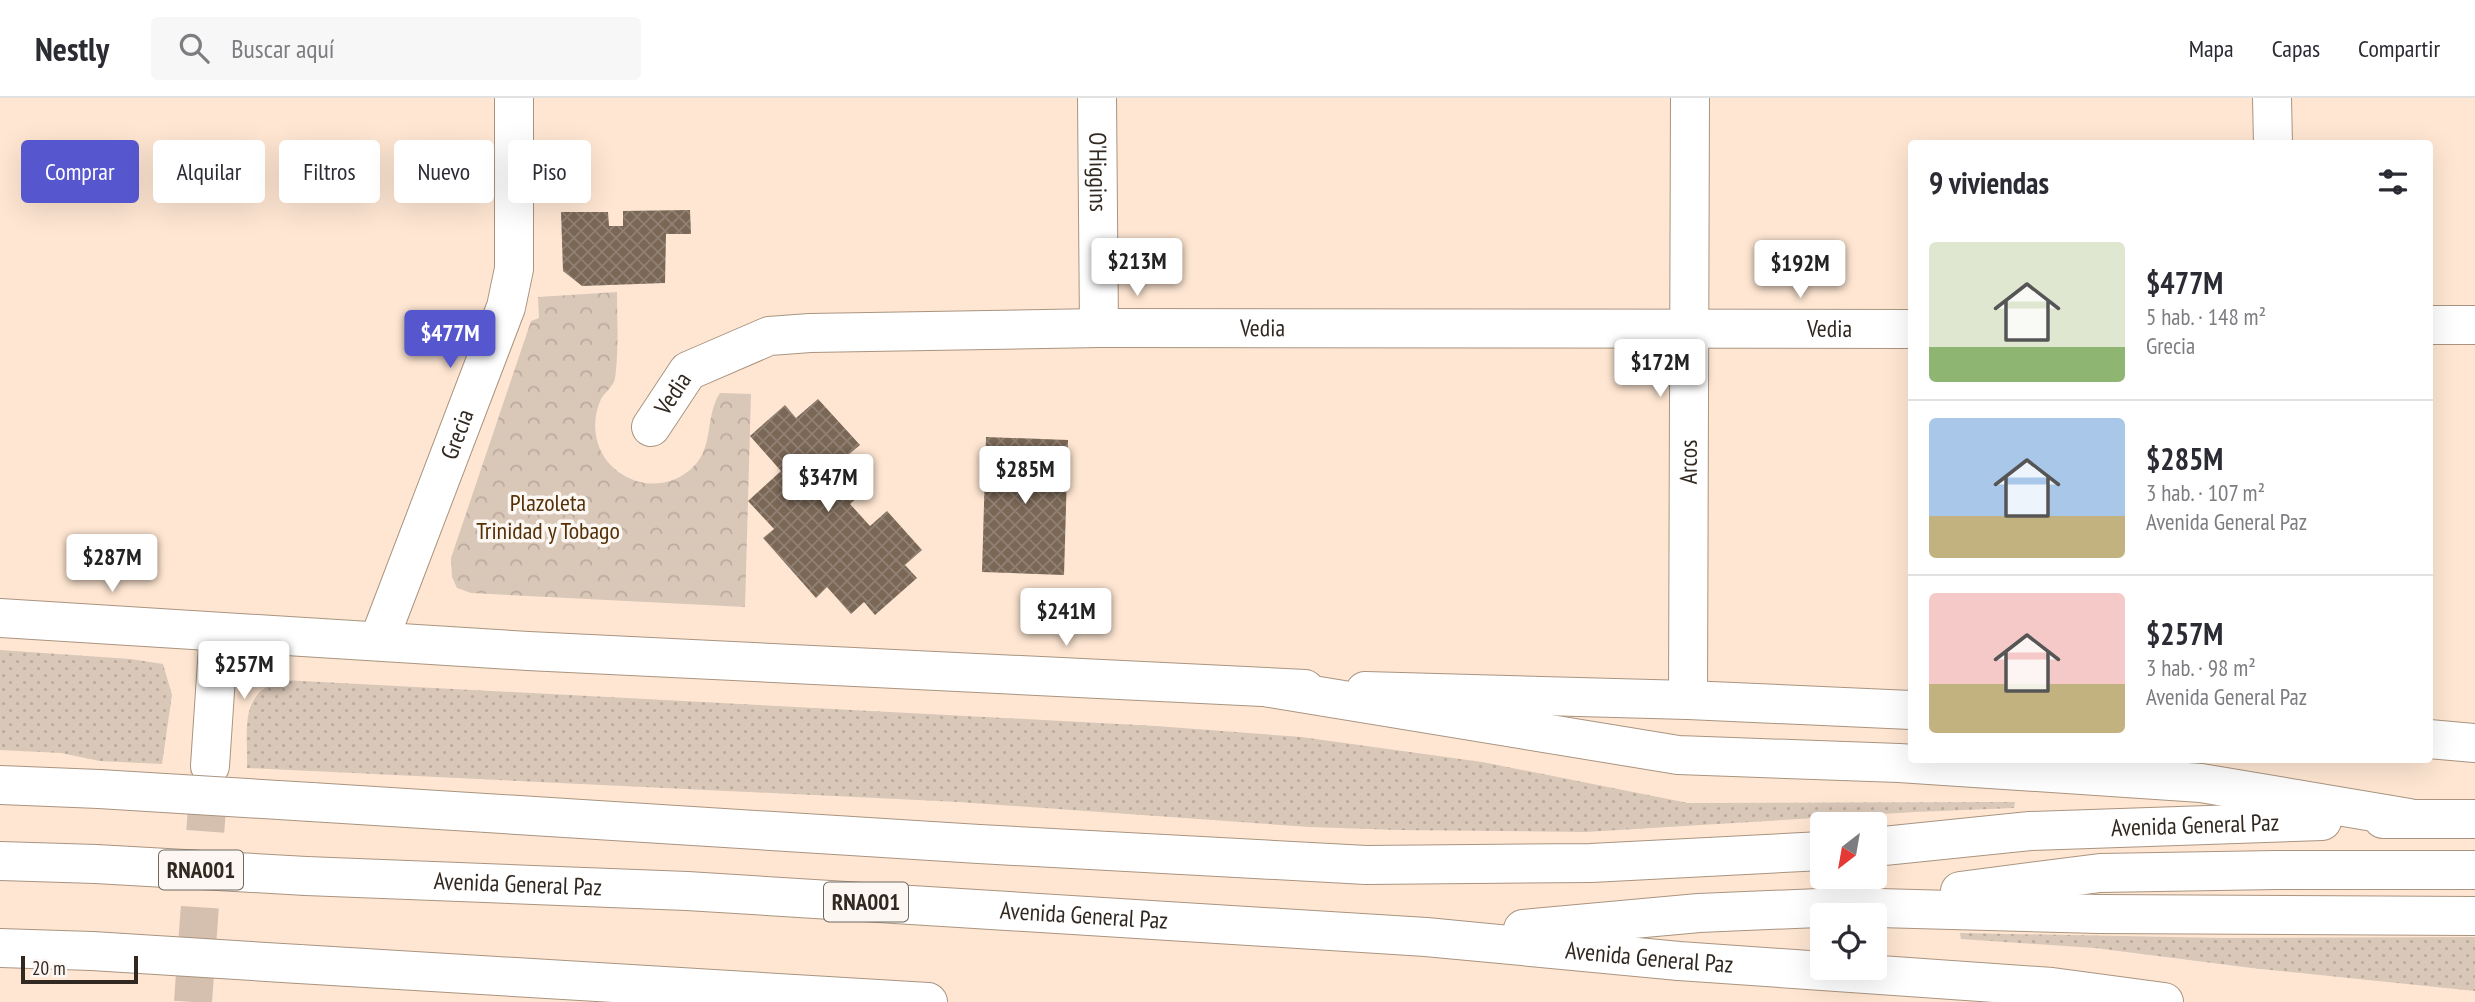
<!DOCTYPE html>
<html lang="es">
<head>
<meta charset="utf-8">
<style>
  body { margin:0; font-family:"PT Sans Narrow",sans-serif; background:#f7f7f7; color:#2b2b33; height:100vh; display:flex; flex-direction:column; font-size:26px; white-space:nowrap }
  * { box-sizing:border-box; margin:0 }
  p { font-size:23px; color:#7c7c81 }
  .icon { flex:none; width:38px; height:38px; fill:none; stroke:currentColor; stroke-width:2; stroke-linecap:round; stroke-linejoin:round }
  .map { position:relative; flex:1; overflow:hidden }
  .sheet { position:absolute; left:1908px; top:42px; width:525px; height:623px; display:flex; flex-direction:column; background:#fff; border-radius:7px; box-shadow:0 7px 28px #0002 }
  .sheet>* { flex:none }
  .hud { position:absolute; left:21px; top:42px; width:665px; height:63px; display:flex; gap:14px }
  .needle { width:46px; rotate:211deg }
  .controls { position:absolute; left:1810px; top:714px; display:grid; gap:14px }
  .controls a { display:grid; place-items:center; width:77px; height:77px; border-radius:7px; background:#fff; box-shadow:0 7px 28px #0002; font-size:35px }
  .scale { position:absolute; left:21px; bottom:18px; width:117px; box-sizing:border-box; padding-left:7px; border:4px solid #312921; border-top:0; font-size:19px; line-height:24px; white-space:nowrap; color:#312921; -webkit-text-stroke:5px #fcf7f3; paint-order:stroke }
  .price { position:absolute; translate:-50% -60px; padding:0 16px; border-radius:7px; background:#fff; color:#222; font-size:23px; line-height:46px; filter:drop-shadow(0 2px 4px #0008) }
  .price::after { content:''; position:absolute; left:50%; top:42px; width:21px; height:16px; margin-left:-10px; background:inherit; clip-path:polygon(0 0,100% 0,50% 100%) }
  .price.on { background:#5656ce; color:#fff }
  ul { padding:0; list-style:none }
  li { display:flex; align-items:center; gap:21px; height:175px; padding:0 21px }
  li+li { border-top:2px solid #e1e1e2 }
  li span { display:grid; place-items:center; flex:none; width:196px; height:140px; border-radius:7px; color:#555 }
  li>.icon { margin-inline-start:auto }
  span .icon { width:84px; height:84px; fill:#fffc; stroke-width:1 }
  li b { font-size:30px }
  h2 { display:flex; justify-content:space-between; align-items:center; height:84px; padding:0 21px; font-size:30px }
  .tag { padding:0 24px; border-radius:7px; background:#fff; box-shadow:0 7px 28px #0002; font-size:24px; line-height:63px }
  .tag.on { background:#5656ce; color:#fff }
  header { display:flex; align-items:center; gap:42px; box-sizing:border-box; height:98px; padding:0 35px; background:#fff; border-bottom:2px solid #e1e1e2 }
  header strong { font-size:33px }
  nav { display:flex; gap:38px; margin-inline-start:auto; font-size:24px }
  .search { width:490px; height:63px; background:#f7f7f7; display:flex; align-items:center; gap:18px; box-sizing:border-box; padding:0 24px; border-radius:7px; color:#7c7c81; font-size:26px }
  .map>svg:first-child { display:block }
  .grass { fill:url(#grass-dots) }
  .park { fill:url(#park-crowns) }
  .building { fill:url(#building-cross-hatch) }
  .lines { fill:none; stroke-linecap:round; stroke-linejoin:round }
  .minor-tunnel { stroke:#d5c0af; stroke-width:38; stroke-dasharray:38 19; stroke-linecap:butt }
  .minor-casing { stroke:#a99480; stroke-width:40 }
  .highway-casing { stroke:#a99480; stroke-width:40 }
  .minor { stroke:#fff; stroke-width:38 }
  .highway { stroke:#fff; stroke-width:38 }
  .highway-bridge-casing { stroke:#a99480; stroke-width:40; stroke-linecap:butt }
  .highway-bridge { stroke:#fff; stroke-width:38 }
  .labels { text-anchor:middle; stroke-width:7; stroke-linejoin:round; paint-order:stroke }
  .shield { fill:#fcf7f3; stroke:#6e6760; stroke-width:2 }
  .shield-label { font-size:23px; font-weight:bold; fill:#312921 }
  .street-label { font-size:24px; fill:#312921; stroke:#fcf7f3 }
  .park-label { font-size:24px; fill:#533006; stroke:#fcf7f3 }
</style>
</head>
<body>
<header>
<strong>Nestly</strong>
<div class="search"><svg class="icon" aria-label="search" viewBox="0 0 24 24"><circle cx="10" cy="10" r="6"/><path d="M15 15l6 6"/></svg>Buscar aquí</div>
<nav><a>Mapa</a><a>Capas</a><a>Compartir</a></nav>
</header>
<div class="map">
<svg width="2475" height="904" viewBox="0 0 2475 904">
  <defs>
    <pattern id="grass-dots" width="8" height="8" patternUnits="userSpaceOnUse" patternTransform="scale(1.75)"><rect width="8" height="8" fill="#d9c7b8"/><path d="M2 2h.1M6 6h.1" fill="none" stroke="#bbab9e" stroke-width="1.8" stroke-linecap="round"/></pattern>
    <pattern id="park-crowns" width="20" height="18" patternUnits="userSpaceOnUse" patternTransform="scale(1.75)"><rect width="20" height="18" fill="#d9c7b8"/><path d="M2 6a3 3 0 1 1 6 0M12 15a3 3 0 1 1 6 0" fill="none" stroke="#bbab9e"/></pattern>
    <pattern id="building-cross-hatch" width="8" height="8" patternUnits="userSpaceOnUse" patternTransform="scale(1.75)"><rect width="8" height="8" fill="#7b6755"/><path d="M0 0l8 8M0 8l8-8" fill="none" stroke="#908174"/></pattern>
  </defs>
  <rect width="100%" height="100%" fill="#fee6d2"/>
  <path class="grass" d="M0,552L130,561L163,566L172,597L162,666L100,663L61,655L0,652Z
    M283,582L1156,628L1301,639L1482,664L1688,705L2015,704L2014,710L1915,714L1585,734L1398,732L1310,729L959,704L247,670C248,632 238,594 283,582Z
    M1960,835L2222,840L2475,839V893L2252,870L2095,850L1961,841Z"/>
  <path class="park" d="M617,194C617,222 619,252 615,280C614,288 605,294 601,301C585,337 603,374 640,384C659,389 681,382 694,368C714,348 705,317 720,295L751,296L745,509L471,495L457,490L452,479L451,460L531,223L539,220L538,199Z"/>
  <path class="building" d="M690,112L691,136H666L665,185L582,188L563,173L561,114H608L609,128H623V113Z
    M818,301L860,347L842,362L867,391L850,406L870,428L887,413L922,452L905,467L917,480L875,517L864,504L851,516L827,489L816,500L763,440L774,431L748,403L781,373L750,338L785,307L796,320Z
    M986,339L1068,342L1064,477L982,474Z"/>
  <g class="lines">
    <path class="minor-tunnel" d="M193,904L210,668"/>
    <defs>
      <g id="minor">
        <path id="s1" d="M1097,0L1099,230"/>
        <path d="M2272,0L2273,46"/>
        <path d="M2429,227H2475"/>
        <path id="s2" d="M651,329L688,273L769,238L810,235L1099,230L1911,231"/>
        <path d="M0,520L528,553L1305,591"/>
        <path id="s3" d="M379,542L506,209L514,171V0"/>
        <path d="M1365,593L1688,602L1911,612"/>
        <path id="s4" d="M1688,602L1690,0"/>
        <path d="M2429,641L2475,645"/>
        <path d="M210,668L219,534"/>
      </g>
      <g id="highway">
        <path d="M1270,590L1678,657L1899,665L2201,685L2409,720"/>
        <path d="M0,687L99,691"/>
        <path d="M311,704L979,746L1366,767L1591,765L1822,753"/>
        <path d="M2383,721H2475"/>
        <path id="s5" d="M1874,749L2030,733L2322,723"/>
        <path d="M0,763L96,766"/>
        <path id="s6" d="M306,778L687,793L1426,839L1679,863L2052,889L2164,904"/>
        <path d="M1960,793L2100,775L2276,772H2475"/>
        <path d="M1523,831L1699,815L1842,809L2099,816L2475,818"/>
        <path d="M0,850L92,853"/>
        <path d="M299,866L928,904"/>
      </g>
    </defs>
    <use href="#minor" class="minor-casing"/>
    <use href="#highway" class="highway-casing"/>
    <use href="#minor" class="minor"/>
    <use href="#highway" class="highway"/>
    <defs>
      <path id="highway-bridge" d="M99,691L311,704
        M96,766L306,778
        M92,853L299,866"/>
    </defs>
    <use href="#highway-bridge" class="highway-bridge-casing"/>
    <use href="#highway-bridge" class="highway-bridge"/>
  </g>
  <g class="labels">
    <g class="shield">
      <rect x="159" y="752.5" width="84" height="39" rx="5"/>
      <rect x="824" y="784.5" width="84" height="39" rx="5"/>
    </g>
    <g class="shield-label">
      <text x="201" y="780">RNA001</text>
      <text x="866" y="812">RNA001</text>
    </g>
    <g class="street-label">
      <text dy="8" stroke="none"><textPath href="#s1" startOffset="74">O'Higgins</textPath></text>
      <text dy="8" stroke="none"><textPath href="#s2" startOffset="649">Vedia</textPath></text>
      <text dy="8" stroke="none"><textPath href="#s2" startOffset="1216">Vedia</textPath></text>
      <text dy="8" stroke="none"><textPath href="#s2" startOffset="40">Vedia</textPath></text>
      <text dy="8" stroke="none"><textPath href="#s3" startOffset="220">Grecia</textPath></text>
      <text dy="8" stroke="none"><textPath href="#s4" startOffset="238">Arcos</textPath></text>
      <text dy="8" stroke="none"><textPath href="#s5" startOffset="322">Avenida General Paz</textPath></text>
      <text dy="8" stroke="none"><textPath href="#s6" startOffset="212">Avenida General Paz</textPath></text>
      <text dy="8" stroke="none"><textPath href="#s6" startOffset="779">Avenida General Paz</textPath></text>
      <text dy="8" stroke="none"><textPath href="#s6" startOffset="1346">Avenida General Paz</textPath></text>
    </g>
    <g class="park-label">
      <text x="548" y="413">Plazoleta<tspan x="548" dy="28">Trinidad y Tobago</tspan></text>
    </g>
  </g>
</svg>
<div class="controls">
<a><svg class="needle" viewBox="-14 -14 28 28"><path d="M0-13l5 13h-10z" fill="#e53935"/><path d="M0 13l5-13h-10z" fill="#7c7c81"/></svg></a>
<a><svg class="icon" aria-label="locate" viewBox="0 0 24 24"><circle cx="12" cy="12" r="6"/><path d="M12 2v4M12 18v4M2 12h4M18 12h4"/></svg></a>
</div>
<div class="scale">20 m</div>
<b class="price" style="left:1137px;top:200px">$213M</b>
<b class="price" style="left:1800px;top:202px">$192M</b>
<b class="price on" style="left:450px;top:272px">$477M</b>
<b class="price" style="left:1660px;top:301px">$172M</b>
<b class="price" style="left:1025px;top:408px">$285M</b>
<b class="price" style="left:828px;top:416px">$347M</b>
<b class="price" style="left:112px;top:496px">$287M</b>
<b class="price" style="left:1066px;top:550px">$241M</b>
<b class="price" style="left:244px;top:603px">$257M</b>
<div class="hud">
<a class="tag on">Comprar</a>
<a class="tag">Alquilar</a>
<a class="tag">Filtros</a>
<a class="tag">Nuevo</a>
<a class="tag">Piso</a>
</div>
<section class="sheet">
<h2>9 viviendas<svg class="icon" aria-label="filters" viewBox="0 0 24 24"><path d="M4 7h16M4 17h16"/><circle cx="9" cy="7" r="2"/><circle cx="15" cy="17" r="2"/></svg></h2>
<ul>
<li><span style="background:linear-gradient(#dfe7d0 75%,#8fb573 0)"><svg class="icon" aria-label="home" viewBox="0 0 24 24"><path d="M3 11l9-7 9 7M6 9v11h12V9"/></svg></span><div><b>$477M</b><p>5 hab. · 148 m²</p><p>Grecia</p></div></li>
<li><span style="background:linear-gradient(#a9c7e8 70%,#c2b280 0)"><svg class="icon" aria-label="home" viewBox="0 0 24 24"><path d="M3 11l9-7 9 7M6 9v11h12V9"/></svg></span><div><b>$285M</b><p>3 hab. · 107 m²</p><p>Avenida General Paz</p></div></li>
<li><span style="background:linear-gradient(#f6c9c9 65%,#c2b280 0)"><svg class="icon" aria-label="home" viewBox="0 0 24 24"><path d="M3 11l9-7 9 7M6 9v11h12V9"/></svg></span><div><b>$257M</b><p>3 hab. · 98 m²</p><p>Avenida General Paz</p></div></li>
</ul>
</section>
</div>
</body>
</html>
